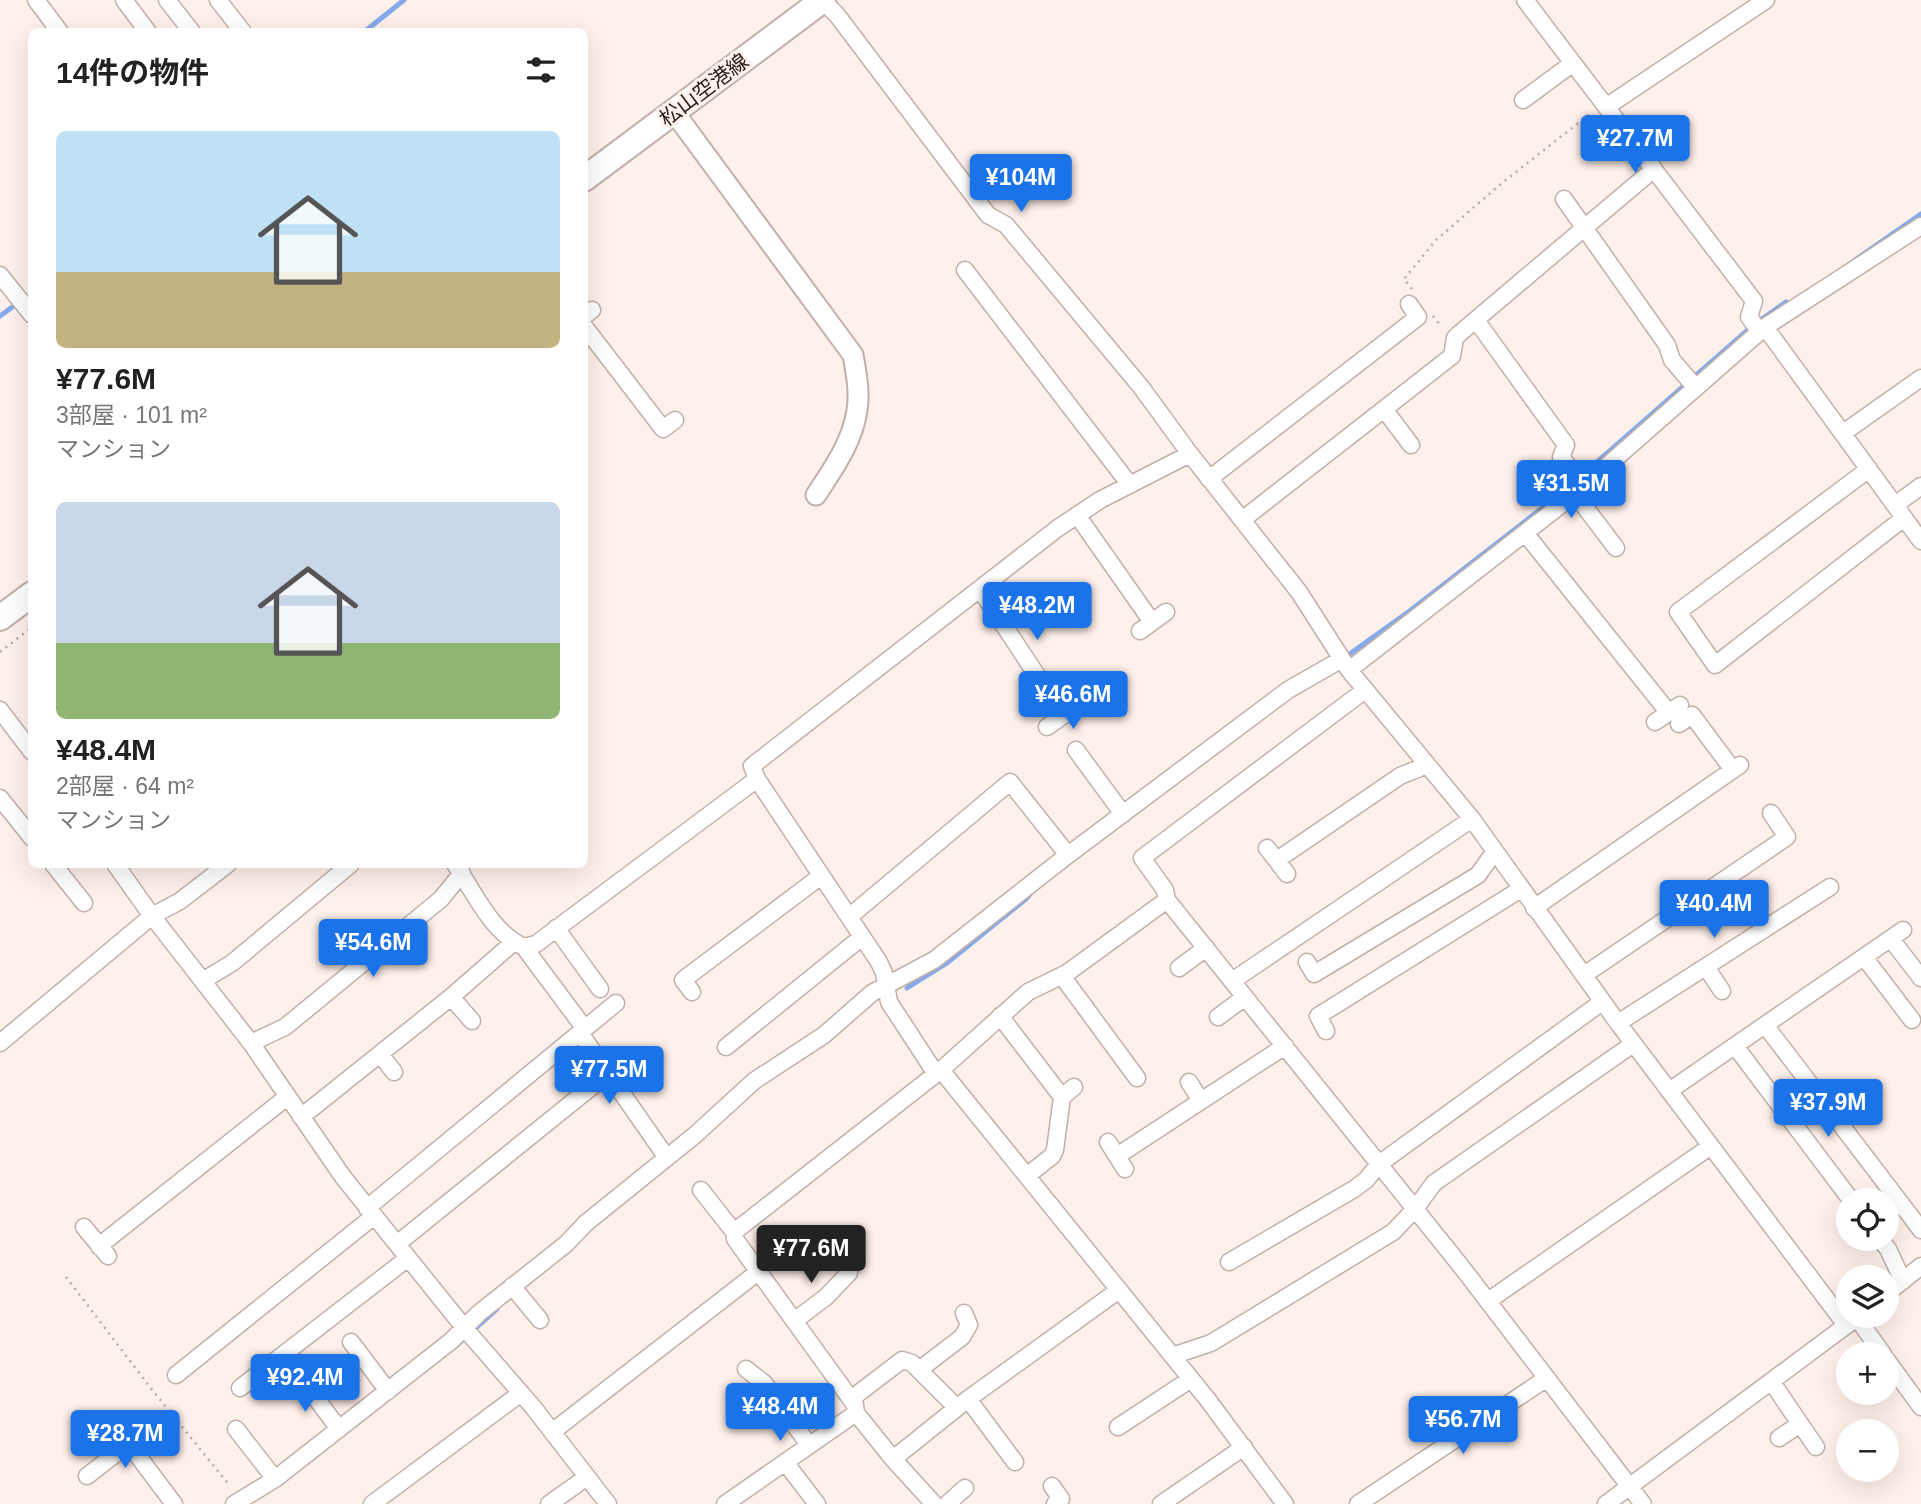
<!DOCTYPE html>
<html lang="ja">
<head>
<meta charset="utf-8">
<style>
  body { margin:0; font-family:Helvetica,"Noto Sans JP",sans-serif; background:#f6f6f6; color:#222; height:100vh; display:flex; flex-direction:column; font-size:26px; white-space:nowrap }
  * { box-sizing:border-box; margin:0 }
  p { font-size:23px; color:#767676 }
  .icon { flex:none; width:38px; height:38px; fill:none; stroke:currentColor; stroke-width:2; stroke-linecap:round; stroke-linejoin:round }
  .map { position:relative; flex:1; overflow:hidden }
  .panel { position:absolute; left:28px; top:28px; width:560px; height:840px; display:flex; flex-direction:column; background:#fff; border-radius:10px; box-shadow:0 7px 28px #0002 }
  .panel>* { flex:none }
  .controls { position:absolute; left:1836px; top:1188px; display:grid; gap:14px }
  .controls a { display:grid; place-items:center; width:63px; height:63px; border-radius:50%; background:#fff; box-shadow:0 7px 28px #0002; font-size:35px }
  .price { position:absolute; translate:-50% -60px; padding:0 16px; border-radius:7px; background:#1a73e8; color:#fff; font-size:23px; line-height:46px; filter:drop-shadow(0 2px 4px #0008) }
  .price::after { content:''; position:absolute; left:50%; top:42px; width:21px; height:16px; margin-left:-10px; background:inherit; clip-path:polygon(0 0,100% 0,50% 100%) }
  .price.current { background:#222; color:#fff }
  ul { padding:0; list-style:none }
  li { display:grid; align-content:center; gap:14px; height:371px; padding:0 28px }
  li span { display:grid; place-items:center; height:217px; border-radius:10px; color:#555 }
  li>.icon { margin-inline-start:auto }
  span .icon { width:126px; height:126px; fill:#fffc; stroke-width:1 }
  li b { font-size:30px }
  h2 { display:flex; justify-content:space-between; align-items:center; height:84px; padding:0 28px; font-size:30px }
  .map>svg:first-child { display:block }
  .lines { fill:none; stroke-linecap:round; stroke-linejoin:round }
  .stream { stroke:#85a9ea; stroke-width:5 }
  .minor-casing { stroke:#c0b0a9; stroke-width:19 }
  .tertiary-casing { stroke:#c0b0a9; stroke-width:23 }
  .primary-casing { stroke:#c0b0a9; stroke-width:28 }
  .path { stroke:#b5aaa5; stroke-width:2.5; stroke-dasharray:2 5; stroke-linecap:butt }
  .minor { stroke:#fff; stroke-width:16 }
  .tertiary { stroke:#fff; stroke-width:19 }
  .primary { stroke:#fff; stroke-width:24 }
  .labels { text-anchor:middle; stroke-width:6; stroke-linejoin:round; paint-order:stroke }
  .street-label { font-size:21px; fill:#241e1b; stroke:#fef0ea }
</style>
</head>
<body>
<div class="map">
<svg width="1921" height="1504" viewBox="0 0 1921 1504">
  <rect width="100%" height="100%" fill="#fef0ea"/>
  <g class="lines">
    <path class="stream" d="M364,32L404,0
      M1855,260L1921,214
      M0,316L15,305
      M1759,321L1786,302
      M1351,653L1411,610L1564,491L1749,329
      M907,988L947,963L1027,898L1032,891
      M455,1347L497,1309"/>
    <defs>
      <path id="minor" d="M36,0L60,32
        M124,0L148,32
        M167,0L192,32
        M218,0L243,32
        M822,0L837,15L988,215L1006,225L1141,387L1190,454L1299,592L1349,670L1472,819L1618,1023L1846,1325
        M1525,0L1754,301L1749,317L1760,332
        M1523,100L1573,63
        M1606,107L1766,0
        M1564,199L1667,345L1672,360L1696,388
        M965,270L1130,485
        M0,275L32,315
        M584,316L592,310
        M1476,320L1566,445L1561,457L1584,486
        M584,326L663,429L675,420
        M1765,327L1921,226
        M1384,409L1411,445
        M1843,433L1921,378
        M1869,469L1678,612L1715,665L1904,518
        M1209,479L1418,317L1409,304
        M1575,494L1616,548
        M1895,505L1921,486
        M1077,515L1152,622
        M1242,520L1452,356L1455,338L1459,334L1654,169
        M1525,533L1669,713
        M980,589L1063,715
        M1140,631L1166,612
        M1349,670L1575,494L1765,327L1921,541
        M0,710L32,752
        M1655,722L1680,705
        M1679,724L1692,715L1733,770
        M1047,727L1078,705
        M1076,750L1123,814
        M0,798L32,838
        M1267,848L1287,874
        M1277,860L1400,776L1427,765
        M53,864L84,903
        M115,864L152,916L251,1043L343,1177L467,1331L533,1407L608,1504
        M455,864C475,893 491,932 524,947L536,944L757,779
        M1167,900L1165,890L1142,858L1365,690
        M1534,908L1740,765
        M849,917L1010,782L1068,855
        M556,928L600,989
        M1891,939L1921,978
        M524,947L585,1029
        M1864,957L1912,1020
        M1307,962L1314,974L1478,875L1495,851
        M1706,967L1722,991
        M1179,968L1206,948
        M1584,975L1787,837L1771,813
        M1062,976L1137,1078
        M204,980L232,963L351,864
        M1232,981L1472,819
        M692,992L683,980L821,876
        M451,997L472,1021
        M1000,1016L1062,1097L1074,1087
        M1218,1017L1245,997
        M1618,1023L1830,887
        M1765,1025L1921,1230
        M1326,1031L1318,1016L1521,889
        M580,1033L667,1158
        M0,1043L152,916L180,901L228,864
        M251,1043L285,1027L441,899L462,873
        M1735,1046L1851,1200
        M726,1047L862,937
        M380,1054L394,1072
        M941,1070L1208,1400L1285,1504
        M936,1074L889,1002L884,973L879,962L757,779L752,766L1058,528L1100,500L1190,454
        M1189,1082L1201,1101
        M1669,1091L1903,930
        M301,1117L451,997L514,942
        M1108,1142L1125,1169
        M1117,1156L1285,1046
        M1028,1175L1052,1156L1055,1150L1062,1097
        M701,1190L734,1232
        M367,1208L616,1003
        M84,1227L108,1256
        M1880,1239L1888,1249L1903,1281
        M397,1244L595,1084
        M99,1246L287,1097
        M1229,1262L1354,1189L1366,1180L1379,1164L1602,1002
        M512,1286L540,1320
        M1886,1294L1921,1266
        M1488,1301L1711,1146
        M1857,1318L1883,1354
        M794,1321L826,1297L849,1273
        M351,1342L388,1391
        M1172,1356L1211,1343L1393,1232L1415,1209L1434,1183L1633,1044
        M1886,1359L1921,1407
        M746,1369L764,1383L809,1445
        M919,1370L962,1337L969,1325L964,1313
        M176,1375L374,1216
        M301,1378L339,1429
        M1771,1381L1816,1447
        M240,1388L408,1258
        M851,1399L902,1360L912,1363L957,1408
        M968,1399L1015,1462
        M1118,1427L1191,1379
        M236,1429L275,1479
        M552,1432L758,1272
        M1779,1438L1800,1424
        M129,1444L174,1504
        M893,1459L968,1399L1119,1290
        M785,1462L817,1504
        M87,1476L140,1435
        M1052,1486L1061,1499L1055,1504
        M234,1504L275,1479L451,1341L479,1313L566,1244L586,1223L695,1135L754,1081L824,1035L872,993L934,960L1064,858L1288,690L1342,659
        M372,1504L521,1393
        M549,1504L587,1477
        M725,1504L856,1413
        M934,1504L893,1459L856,1413L855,1405L735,1239L734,1232L941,1070L1028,992L1067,973L1167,900L1464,1270L1643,1504
        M947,1504L965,1488
        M1161,1504L1244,1447
        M1358,1504L1547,1378
        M1606,1504L1859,1316"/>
      <path id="tertiary" d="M674,112L853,355C856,372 860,392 857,410C853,441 833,469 816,495"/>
      <path id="primary" d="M584,179L823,0
        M0,618L32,594"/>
    </defs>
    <use href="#minor" class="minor-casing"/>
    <use href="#tertiary" class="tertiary-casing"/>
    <use href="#primary" class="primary-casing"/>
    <path class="path" d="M1412,289L1404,279L1436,240L1502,183L1591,113
      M1433,316L1442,327
      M0,652L32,627
      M66,1277L153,1391L230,1486"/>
    <use href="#minor" class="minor"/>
    <use href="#tertiary" class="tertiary"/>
    <use href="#primary" class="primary"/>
  </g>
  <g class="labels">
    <g class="street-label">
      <text transform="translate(704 90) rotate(-37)" y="7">松山空港線</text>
    </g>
  </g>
</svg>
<div class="controls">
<a><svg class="icon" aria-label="locate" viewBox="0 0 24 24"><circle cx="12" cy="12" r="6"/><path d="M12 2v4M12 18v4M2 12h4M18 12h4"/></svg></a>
<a><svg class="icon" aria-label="layers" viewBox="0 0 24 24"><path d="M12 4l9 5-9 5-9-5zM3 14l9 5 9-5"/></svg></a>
<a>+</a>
<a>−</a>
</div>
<b class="price" style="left:1635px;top:175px">¥27.7M</b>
<b class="price" style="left:1021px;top:214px">¥104M</b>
<b class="price" style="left:1571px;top:520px">¥31.5M</b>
<b class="price" style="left:1037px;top:642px">¥48.2M</b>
<b class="price" style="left:1073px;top:731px">¥46.6M</b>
<b class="price" style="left:1714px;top:940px">¥40.4M</b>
<b class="price" style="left:373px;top:979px">¥54.6M</b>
<b class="price" style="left:609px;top:1106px">¥77.5M</b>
<b class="price" style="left:1828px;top:1139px">¥37.9M</b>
<b class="price current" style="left:811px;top:1285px">¥77.6M</b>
<b class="price" style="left:305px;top:1414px">¥92.4M</b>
<b class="price" style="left:780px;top:1443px">¥48.4M</b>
<b class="price" style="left:1463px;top:1456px">¥56.7M</b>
<b class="price" style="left:125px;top:1470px">¥28.7M</b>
<section class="panel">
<h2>14件の物件<svg class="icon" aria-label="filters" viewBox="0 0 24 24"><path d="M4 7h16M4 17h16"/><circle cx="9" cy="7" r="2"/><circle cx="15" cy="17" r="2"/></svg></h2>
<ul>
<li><span style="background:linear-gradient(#bfe0f5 65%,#c2b280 0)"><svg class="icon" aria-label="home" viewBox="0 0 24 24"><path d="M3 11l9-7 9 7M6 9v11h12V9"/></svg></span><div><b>¥77.6M</b><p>3部屋 · 101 m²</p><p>マンション</p></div></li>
<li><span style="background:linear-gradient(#c9d6e8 65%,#8fb573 0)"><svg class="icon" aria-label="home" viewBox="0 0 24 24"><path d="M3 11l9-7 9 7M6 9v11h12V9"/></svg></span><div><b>¥48.4M</b><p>2部屋 · 64 m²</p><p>マンション</p></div></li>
</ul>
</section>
</div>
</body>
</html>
